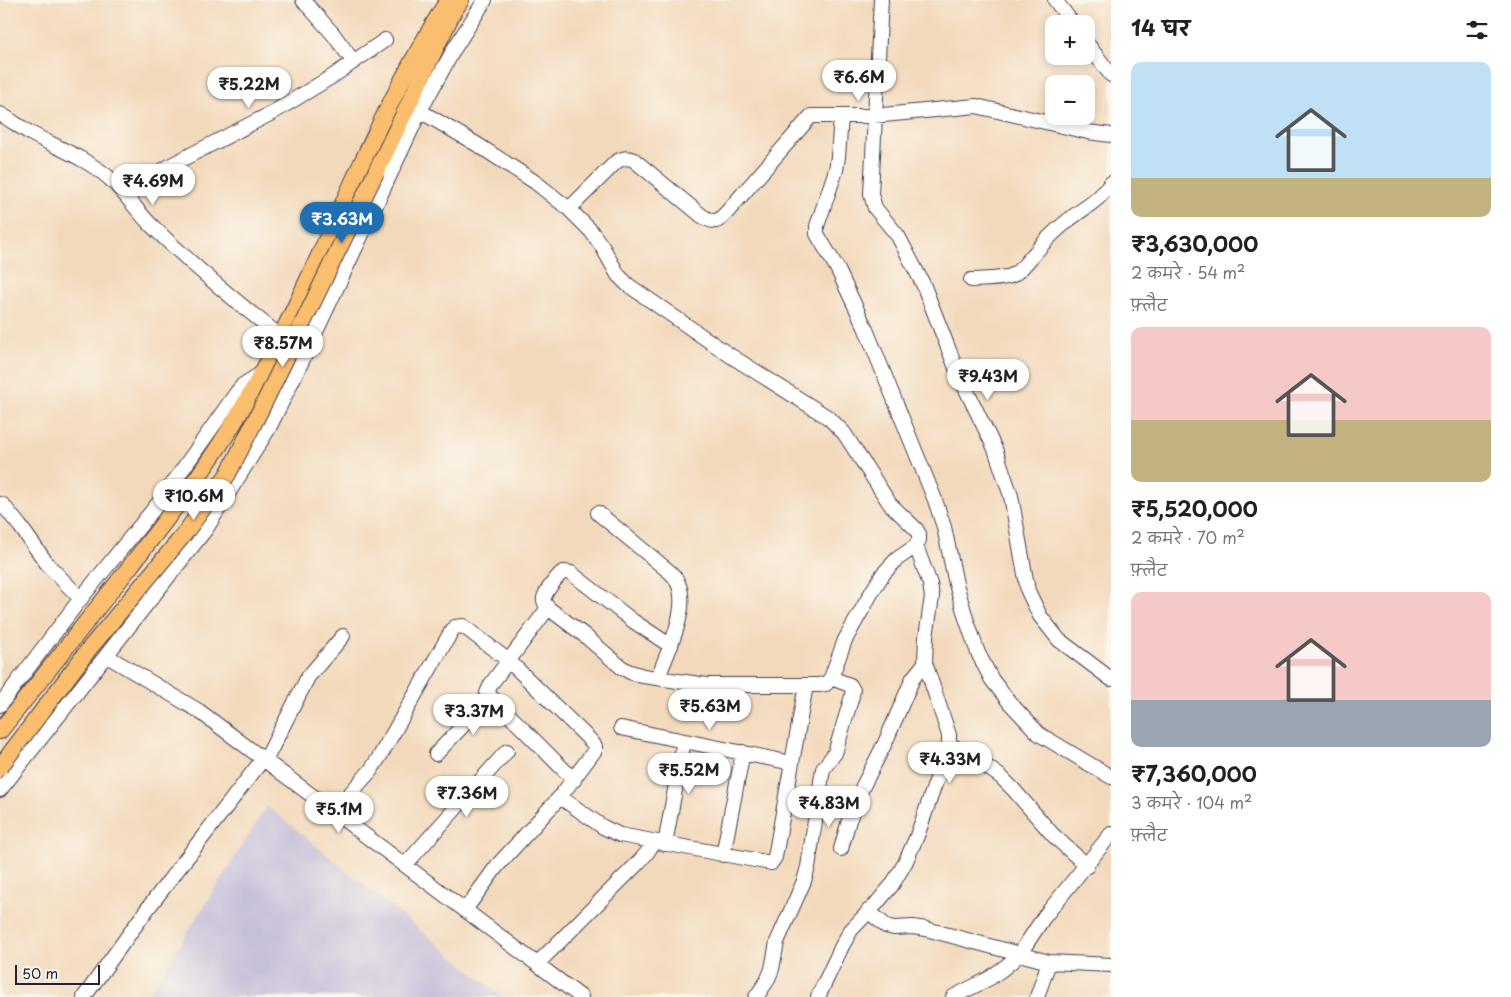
<!DOCTYPE html>
<html lang="hi">
<head>
<meta charset="utf-8">
<style>
  body { margin:0; font-family:"Playpen Sans","Playpen Sans Deva",sans-serif; background:#f6f6f6; color:#202124; height:100vh; display:flex; flex-direction:column; font-size:19px; white-space:nowrap }
  * { box-sizing:border-box; margin:0 }
  p { font-size:16px; color:#757577 }
  .icon { flex:none; width:28px; height:28px; fill:none; stroke:currentColor; stroke-width:2; stroke-linecap:round; stroke-linejoin:round }
  .map { position:relative; flex:1; overflow:hidden }
  .details { display:flex; flex-direction:column; background:#fff; width:400px }
  .details>* { flex:none }
  .buttons { position:absolute; left:1045px; top:15px; display:grid; gap:10px }
  .buttons a { display:grid; place-items:center; width:50px; height:50px; border-radius:10px; background:#fff; box-shadow:0 2px 8px #0003; font-size:25px }
  .scale { position:absolute; left:15px; bottom:12px; width:85px; box-sizing:border-box; padding-left:5px; border:2px solid #22223b; border-top:0; font-size:14px; line-height:18px; white-space:nowrap; color:#22223b; -webkit-text-stroke:4px #fbf7ec; paint-order:stroke }
  .price { position:absolute; translate:-50% -42px; padding:0 11px; border-radius:18px; background:#fff; color:#222; font-size:16px; line-height:32px; filter:drop-shadow(0 1px 2px #0008) }
  .price::after { content:''; position:absolute; left:50%; top:30px; width:15px; height:11px; margin-left:-8px; background:inherit; clip-path:polygon(0 0,100% 0,50% 100%) }
  .price.selected { background:#1f6fb2; color:#fff }
  ul { padding:0; list-style:none }
  li { display:grid; align-content:center; gap:10px; height:265px; padding:0 20px }
  li span { display:grid; place-items:center; height:155px; border-radius:10px; color:#555 }
  li>.icon { margin-inline-start:auto }
  span .icon { width:90px; height:90px; fill:#fffc; stroke-width:1 }
  li b { font-size:21px }
  h2 { display:flex; justify-content:space-between; align-items:center; height:60px; padding:0 20px; font-size:21px }
  main { display:flex; flex:1; min-height:0 }
  .map>svg:first-child { display:block }
  .industrial { fill:#c7c0d9 }
  .lines { fill:none; stroke-linecap:round; stroke-linejoin:round }
  .minor-casing { stroke:#413d4e; stroke-width:16 }
  .major-casing { stroke:#413d4e; stroke-width:18 }
  .minor { stroke:#fff; stroke-width:14 }
  .major { stroke:#fbbd6e; stroke-width:16 }
  .major-bridge-casing { stroke:#413d4e; stroke-width:18; stroke-linecap:butt }
  .major-bridge { stroke:#fbbd6e; stroke-width:16 }
</style>
</head>
<body>
<main>
<div class="map">
<svg width="1111" height="997" viewBox="0 0 1111 997">
  <rect width="100%" height="100%" fill="#fbf7ec"/>
  <filter id="ink" filterUnits="userSpaceOnUse"><feTurbulence type="fractalNoise" baseFrequency=".02" numOctaves="2"/><feDisplacementMap in="SourceGraphic" scale="10" xChannelSelector="R" yChannelSelector="G"/><feConvolveMatrix kernelMatrix="1 2 1 2 8 2 1 2 1" color-interpolation-filters="sRGB"/></filter>
  <filter id="wash" filterUnits="userSpaceOnUse"><feTurbulence type="fractalNoise" baseFrequency=".0096" numOctaves="4" result="noise"/><feDisplacementMap in="SourceGraphic" scale="20" xChannelSelector="R" yChannelSelector="G"/><feGaussianBlur stdDeviation="1.12" result="paint"/><feColorMatrix in="noise" values="0 0 0 0 0 0 0 0 0 0 0 0 0 0 0 0 0 1.4 0 .05"/><feComposite in="paint" operator="in"/></filter>
  <g filter="url(#wash)">
    <rect width="100%" height="100%" fill="#f3d9bb"/>
    <path class="industrial" d="M267,806L503,997H147Z"/>
  </g>
  <g filter="url(#ink)">
    <g class="lines">
      <defs>
        <path id="minor" d="M303,0L333,34L353,61
          M881,0L871,194L875,208L898,236L923,284L958,373L995,449L1011,496L1028,591L1040,616L1059,640L1111,679
          M1055,0L1073,24
          M1086,42L1111,75
          M420,111L478,145L535,182L569,209L591,231L603,248L618,275L628,285L728,354L829,418L844,433L890,504L916,529L919,534V540L916,546L897,559L883,574L873,590L845,640L831,678L826,684L818,685H707L643,676L630,672L621,667L584,635L548,608C546,605 543,602 544,598C544,593 559,574 563,572C566,572 569,572 571,573L633,621L671,646
          M0,114C11,120 21,128 32,134C58,148 85,158 108,177C124,191 136,210 151,225C192,265 235,301 280,336
          M841,117L838,157L836,170L817,226V234L837,268L865,327L935,500L944,527L956,584L966,618L978,653L992,680L1010,703L1039,734L1111,777
          M124,194L173,164L272,113L333,76L385,40
          M569,209L616,162C623,158 627,157 634,160L702,216C715,224 717,223 727,212L811,116H873L976,106L1088,132L1111,135
          M971,280C983,279 1003,280 1013,275C1022,270 1028,260 1035,253C1044,242 1054,232 1065,223C1081,209 1099,202 1111,183
          M0,504L3,505L20,526L48,565L81,599
          M598,513L671,573C697,598 667,651 658,678
          M548,608L491,684L487,693L574,780
          M107,656L199,711L581,997
          M0,705L78,602L161,500L237,392L243,385L262,373
          M621,728L792,763
          M949,744L983,764L1001,777L1013,789L1053,835L1087,866
          M436,754L490,697
          M0,790L206,529L269,428L305,355L420,111L454,49L485,0
          M560,797L603,827L620,835L771,863L775,857L806,685
          M334,812L371,770L380,756L451,632L455,627L463,626L509,661L591,741L595,746V750L560,797L497,866L465,910
          M665,844L684,741
          M841,849L849,820L863,786L885,743L913,678L925,663
          M723,855L743,752
          M405,865L507,751
          M868,911L886,926L894,928L913,927L926,929L1049,962L1111,965
          M537,964L637,864L646,854L654,842
          M84,997L148,908L263,759L265,761L308,677L343,636
          M756,997L767,981L772,969L777,942L804,881L808,867L822,775L823,769L835,753L852,696L853,690L850,685L831,678
          M818,997L842,946L851,930L876,904L892,885L905,863L917,836L949,744V735L925,663L926,637L932,597L930,584L916,546
          M953,997L990,978L1005,967L1019,955L1044,917L1111,834
          M1037,997L1049,962"/>
        <path id="major" d="M376,172L453,12L461,0
          M0,731C43,676 86,622 129,568C170,514 213,461 246,402C320,271 368,127 448,0"/>
      </defs>
      <use href="#minor" class="minor-casing"/>
      <use href="#major" class="major-casing"/>
      <use href="#minor" class="minor"/>
      <use href="#major" class="major"/>
      <defs>
        <path id="major-bridge" d="M0,767L89,649L182,537L228,474L267,397L376,172"/>
      </defs>
      <use href="#major-bridge" class="major-bridge-casing"/>
      <use href="#major-bridge" class="major-bridge"/>
    </g>
  </g>
</svg>
<div class="buttons">
<a>+</a>
<a>−</a>
</div>
<div class="scale">50 m</div>
<b class="price" style="left:859px;top:102px">₹6.6M</b>
<b class="price" style="left:249px;top:109px">₹5.22M</b>
<b class="price" style="left:153px;top:206px">₹4.69M</b>
<b class="price selected" style="left:342px;top:244px">₹3.63M</b>
<b class="price" style="left:283px;top:368px">₹8.57M</b>
<b class="price" style="left:988px;top:401px">₹9.43M</b>
<b class="price" style="left:194px;top:521px">₹10.6M</b>
<b class="price" style="left:710px;top:731px">₹5.63M</b>
<b class="price" style="left:474px;top:736px">₹3.37M</b>
<b class="price" style="left:950px;top:784px">₹4.33M</b>
<b class="price" style="left:689px;top:795px">₹5.52M</b>
<b class="price" style="left:467px;top:818px">₹7.36M</b>
<b class="price" style="left:829px;top:828px">₹4.83M</b>
<b class="price" style="left:339px;top:834px">₹5.1M</b>
</div>
<section class="details">
<h2>14 घर<svg class="icon" aria-label="filters" viewBox="0 0 24 24"><path d="M4 7h16M4 17h16"/><circle cx="9" cy="7" r="2"/><circle cx="15" cy="17" r="2"/></svg></h2>
<ul>
<li><span style="background:linear-gradient(#bfe0f5 75%,#c2b280 0)"><svg class="icon" aria-label="home" viewBox="0 0 24 24"><path d="M3 11l9-7 9 7M6 9v11h12V9"/></svg></span><div><b>₹3,630,000</b><p>2 कमरे · 54 m²</p><p>फ़्लैट</p></div></li>
<li><span style="background:linear-gradient(#f6c9c9 60%,#c2b280 0)"><svg class="icon" aria-label="home" viewBox="0 0 24 24"><path d="M3 11l9-7 9 7M6 9v11h12V9"/></svg></span><div><b>₹5,520,000</b><p>2 कमरे · 70 m²</p><p>फ़्लैट</p></div></li>
<li><span style="background:linear-gradient(#f6c9c9 70%,#9aa5b1 0)"><svg class="icon" aria-label="home" viewBox="0 0 24 24"><path d="M3 11l9-7 9 7M6 9v11h12V9"/></svg></span><div><b>₹7,360,000</b><p>3 कमरे · 104 m²</p><p>फ़्लैट</p></div></li>
</ul>
</section>
</main>
</body>
</html>
